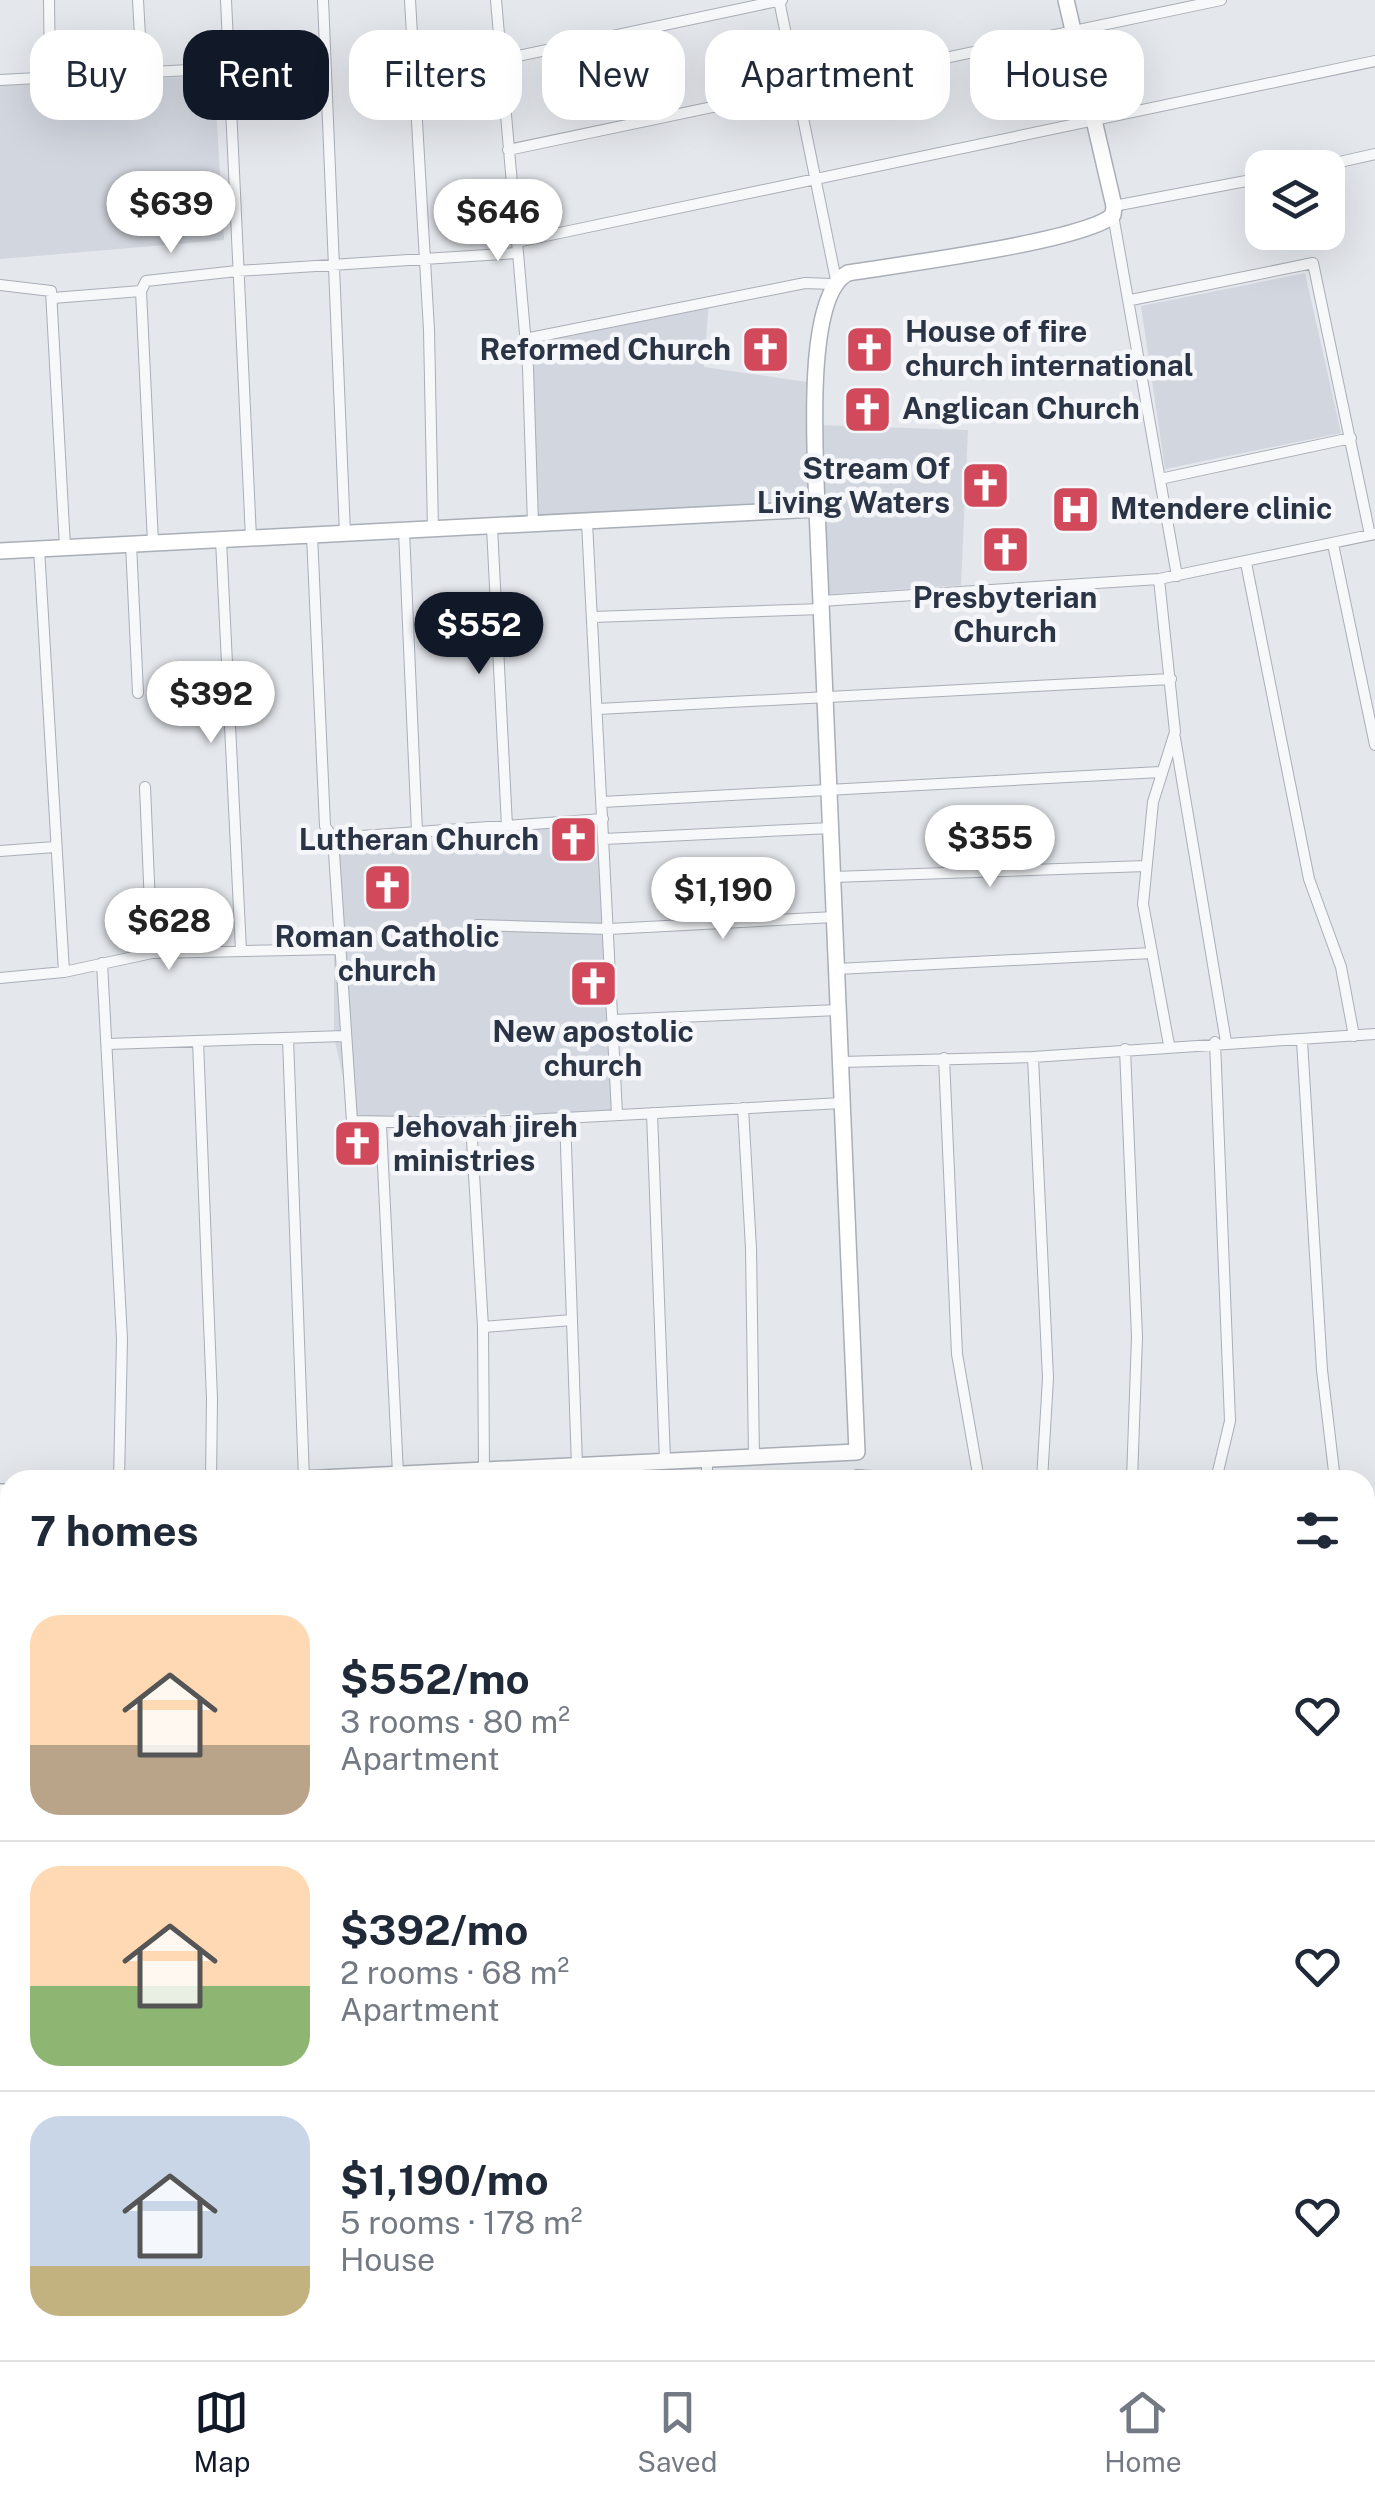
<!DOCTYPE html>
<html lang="en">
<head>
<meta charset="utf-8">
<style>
  body { margin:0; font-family:"Public Sans",sans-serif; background:#f6f6f7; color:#1f2937; height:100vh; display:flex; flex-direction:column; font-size:38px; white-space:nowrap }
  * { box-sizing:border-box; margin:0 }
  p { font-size:32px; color:#747a83 }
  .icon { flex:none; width:55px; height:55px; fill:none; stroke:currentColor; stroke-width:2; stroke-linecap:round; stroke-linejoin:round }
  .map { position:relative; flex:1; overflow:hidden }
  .panel { position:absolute; left:0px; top:1470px; width:1375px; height:890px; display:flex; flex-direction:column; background:#fff; border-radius:30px 30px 0 0; box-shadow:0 10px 40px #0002 }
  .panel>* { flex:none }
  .top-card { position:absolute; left:30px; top:30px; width:1315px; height:90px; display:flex; gap:20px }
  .tools { position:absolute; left:1245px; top:150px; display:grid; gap:20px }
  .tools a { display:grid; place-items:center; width:100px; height:100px; border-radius:20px; background:#fff; box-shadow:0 10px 40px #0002; font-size:50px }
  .price { position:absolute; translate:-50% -85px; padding:0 22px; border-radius:35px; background:#fff; color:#222; font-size:32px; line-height:65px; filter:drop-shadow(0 2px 5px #0008) }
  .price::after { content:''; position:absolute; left:50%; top:60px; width:30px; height:22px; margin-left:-15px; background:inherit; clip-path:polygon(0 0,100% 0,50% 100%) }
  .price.selected { background:#111827; color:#fff }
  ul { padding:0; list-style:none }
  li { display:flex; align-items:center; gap:30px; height:250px; padding:0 30px }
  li+li { border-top:2px solid #e0e1e3 }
  li span { display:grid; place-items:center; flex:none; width:280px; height:200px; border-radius:30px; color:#555 }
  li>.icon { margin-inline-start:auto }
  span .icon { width:120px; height:120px; fill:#fffc; stroke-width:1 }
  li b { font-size:42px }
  h2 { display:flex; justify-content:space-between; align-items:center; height:120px; padding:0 30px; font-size:42px }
  .chip { padding:0 35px; border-radius:30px; background:#fff; box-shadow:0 10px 40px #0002; font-size:35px; line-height:90px }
  .chip.selected { background:#111827; color:#fff }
  .tabs { display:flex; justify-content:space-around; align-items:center; height:140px; border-top:2px solid #e0e1e3; background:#fff; font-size:28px; color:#747a83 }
  .tabs a { display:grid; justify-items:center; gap:5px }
  .tabs .selected { color:#111827 }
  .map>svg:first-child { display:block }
  .built { fill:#d2d6de }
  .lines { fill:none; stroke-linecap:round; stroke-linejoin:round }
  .stream { stroke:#9fb4cc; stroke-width:2.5 }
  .minor-casing { stroke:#a9aeb7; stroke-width:12 }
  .tertiary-casing { stroke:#a9aeb7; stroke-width:16 }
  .secondary-casing { stroke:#a9aeb7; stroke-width:18 }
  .minor { stroke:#f7f8fa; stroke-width:10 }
  .tertiary { stroke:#f7f8fa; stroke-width:14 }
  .secondary { stroke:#fff; stroke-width:15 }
  .labels { text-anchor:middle; stroke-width:9; stroke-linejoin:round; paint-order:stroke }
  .poi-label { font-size:30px; font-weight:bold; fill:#2b3445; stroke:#f4f6f9; text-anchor:start }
</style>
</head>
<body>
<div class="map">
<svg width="1375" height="2360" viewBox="0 0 1375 2360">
  <rect width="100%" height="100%" fill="#e4e7ec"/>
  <path class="built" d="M214,76L224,240L0,259V84Z
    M1305,273L1341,433L1165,469L1141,306Z
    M709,300L704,367L814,383V425L968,430L961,585L818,595L815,509L531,522L525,336Z
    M599,815L613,1112L352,1117L334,1037V834Z"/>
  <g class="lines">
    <path class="stream" d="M1365,2155L1375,2143"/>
    <defs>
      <path id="minor" d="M49,0L50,77
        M138,0L142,73
        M226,0L251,538
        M323,0L345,534
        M410,0L429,330L433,530
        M496,0L528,368L533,525
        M779,0L836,280
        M504,59L782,0
        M0,80L228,68
        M508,150L1221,0
        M1313,168L1375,154
        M1114,206L1262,178
        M1113,215L1177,576
        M517,242L1375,61
        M0,285L51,291L65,547
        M53,298L141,291
        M1131,300L1313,263L1370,535
        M525,339L805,283L832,284
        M1160,479L1351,438
        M587,522L617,1114
        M492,527L507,826
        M404,531L417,832
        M312,535L325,826L333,838
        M221,540L241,951
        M153,543L141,291L146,281L237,271L517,253
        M131,544L138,693
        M1333,544L1375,745
        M39,548L64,972
        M1246,563L1309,879L1341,967L1354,1036
        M1159,579L1175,732L1153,802L1143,904L1169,1045
        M821,601L1159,579L1375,534
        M593,617L822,609
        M598,709L1171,679
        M1175,738L1226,1042
        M145,787L152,953
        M602,802L1160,772
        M603,819L333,838L352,1121L471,1123L842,1103
        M604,839L831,828
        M0,851L55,847
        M833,877L1146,866
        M477,925L609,929L834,917
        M102,963L122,1339L119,1480
        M837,969L1152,953
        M0,978L64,972L152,953L339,949
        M613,1020L838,1010
        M288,1038L304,1479
        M198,1041L212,1399L211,1480
        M1302,1041L1322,1370L1335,1480
        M1215,1042L1230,1421L1216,1480
        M108,1044L344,1036
        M1125,1049L1137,1337L1132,1480
        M1033,1057L1048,1378L1042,1480
        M944,1058L957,1354L979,1480
        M841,1062L1033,1057L1375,1034
        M743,1108L751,1248L754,1458
        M652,1113L665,1461
        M565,1117L577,1466
        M471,1123L483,1327L484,1470
        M381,1125L398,1474
        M483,1327L572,1320
        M707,1459V1480
        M857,1475L933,1480
        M1365,1816H1375
        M0,2153L10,2150
        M1365,2278V2276
        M729,2350L731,2360
        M1122,2350L1188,2360
        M190,2360L235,2350
        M1238,2360L1239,2350
        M1357,2360L1358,2350"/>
      <path id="tertiary" d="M0,1616L10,1706
        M0,1899L10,1897
        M352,2350L360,2360"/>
      <path id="secondary" d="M0,551L817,509
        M280,1480L857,1452L817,509C816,461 803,296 848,273C896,265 1086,241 1113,215L1114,206L1066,0
        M0,1492H10"/>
    </defs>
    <use href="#minor" class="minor-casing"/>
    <use href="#tertiary" class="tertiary-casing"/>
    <use href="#secondary" class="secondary-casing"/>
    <use href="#minor" class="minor"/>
    <use href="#tertiary" class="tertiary"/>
    <use href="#secondary" class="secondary"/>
  </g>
  <defs>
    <symbol id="church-square" viewBox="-11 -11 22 22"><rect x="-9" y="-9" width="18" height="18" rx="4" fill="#d1495b" stroke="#f4f6f9"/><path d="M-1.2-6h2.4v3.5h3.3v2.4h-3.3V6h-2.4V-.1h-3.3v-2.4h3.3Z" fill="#fff"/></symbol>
    <symbol id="hospital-square" viewBox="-11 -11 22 22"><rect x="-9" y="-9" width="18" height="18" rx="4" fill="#d1495b" stroke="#f4f6f9"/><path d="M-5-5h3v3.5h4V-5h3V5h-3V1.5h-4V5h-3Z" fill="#fff"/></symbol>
  </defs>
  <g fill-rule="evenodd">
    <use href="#church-square" x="842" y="322" width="55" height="55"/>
    <use href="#church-square" x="738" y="322" width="55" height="55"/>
    <use href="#church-square" x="840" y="382" width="55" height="55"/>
    <use href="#church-square" x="958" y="458" width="55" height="55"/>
    <use href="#hospital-square" x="1048" y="482" width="55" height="55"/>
    <use href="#church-square" x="978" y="522" width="55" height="55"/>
    <use href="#church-square" x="546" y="812" width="55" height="55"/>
    <use href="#church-square" x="360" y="860" width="55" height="55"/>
    <use href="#church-square" x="566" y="956" width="55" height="55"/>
    <use href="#church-square" x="330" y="1116" width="55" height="55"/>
  </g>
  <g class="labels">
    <g class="poi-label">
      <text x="905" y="342">House of fire<tspan x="905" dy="34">church international</tspan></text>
      <text x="731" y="360" text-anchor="end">Reformed Church</text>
      <text x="902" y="419">Anglican Church</text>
      <text x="950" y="479" text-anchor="end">Stream Of<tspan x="950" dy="34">Living Waters</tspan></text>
      <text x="1110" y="519">Mtendere clinic</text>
      <text x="1005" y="608" text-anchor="middle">Presbyterian<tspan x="1005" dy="34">Church</tspan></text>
      <text x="539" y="850" text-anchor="end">Lutheran Church</text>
      <text x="387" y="947" text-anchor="middle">Roman Catholic<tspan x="387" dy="34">church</tspan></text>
      <text x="593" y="1042" text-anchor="middle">New apostolic<tspan x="593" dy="34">church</tspan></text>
      <text x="393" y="1137">Jehovah jireh<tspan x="393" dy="34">ministries</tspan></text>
    </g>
  </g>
</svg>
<div class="tools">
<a><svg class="icon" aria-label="layers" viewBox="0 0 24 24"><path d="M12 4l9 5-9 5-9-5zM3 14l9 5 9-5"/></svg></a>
</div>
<b class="price" style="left:171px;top:256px">$639</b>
<b class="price" style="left:498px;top:264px">$646</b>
<b class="price selected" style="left:479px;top:677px">$552</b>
<b class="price" style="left:211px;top:746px">$392</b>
<b class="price" style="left:990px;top:890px">$355</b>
<b class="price" style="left:723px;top:942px">$1,190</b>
<b class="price" style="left:169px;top:973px">$628</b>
<div class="top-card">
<a class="chip">Buy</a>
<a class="chip selected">Rent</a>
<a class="chip">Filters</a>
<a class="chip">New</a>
<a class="chip">Apartment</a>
<a class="chip">House</a>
</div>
<section class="panel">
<h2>7 homes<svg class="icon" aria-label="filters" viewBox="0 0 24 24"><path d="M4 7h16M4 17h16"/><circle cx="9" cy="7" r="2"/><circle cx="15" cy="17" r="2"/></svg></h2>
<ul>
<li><span style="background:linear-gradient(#ffd9b3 65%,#b9a48a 0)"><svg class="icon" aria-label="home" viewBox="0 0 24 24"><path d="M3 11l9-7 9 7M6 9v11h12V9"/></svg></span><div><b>$552/mo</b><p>3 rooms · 80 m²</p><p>Apartment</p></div><svg class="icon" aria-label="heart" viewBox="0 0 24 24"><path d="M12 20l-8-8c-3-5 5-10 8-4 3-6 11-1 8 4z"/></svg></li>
<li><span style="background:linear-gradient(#ffd9b3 60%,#8fb573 0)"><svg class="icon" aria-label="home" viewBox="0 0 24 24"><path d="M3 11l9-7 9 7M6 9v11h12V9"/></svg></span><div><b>$392/mo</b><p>2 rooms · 68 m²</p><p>Apartment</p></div><svg class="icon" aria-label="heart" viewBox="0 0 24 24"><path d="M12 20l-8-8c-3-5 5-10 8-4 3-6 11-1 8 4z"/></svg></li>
<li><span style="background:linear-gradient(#c9d6e8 75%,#c2b280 0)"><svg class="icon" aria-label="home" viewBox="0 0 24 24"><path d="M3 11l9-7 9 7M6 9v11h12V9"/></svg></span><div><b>$1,190/mo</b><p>5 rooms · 178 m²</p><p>House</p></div><svg class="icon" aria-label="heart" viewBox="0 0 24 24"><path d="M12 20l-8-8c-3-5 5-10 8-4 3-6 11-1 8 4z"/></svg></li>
</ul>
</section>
</div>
<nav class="tabs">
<a class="selected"><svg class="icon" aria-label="map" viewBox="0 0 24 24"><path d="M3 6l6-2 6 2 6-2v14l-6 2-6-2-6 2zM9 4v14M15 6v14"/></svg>Map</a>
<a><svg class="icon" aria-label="saved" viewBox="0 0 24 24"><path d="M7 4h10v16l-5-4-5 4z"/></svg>Saved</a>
<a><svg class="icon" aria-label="home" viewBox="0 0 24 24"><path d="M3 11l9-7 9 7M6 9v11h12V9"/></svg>Home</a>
</nav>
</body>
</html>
